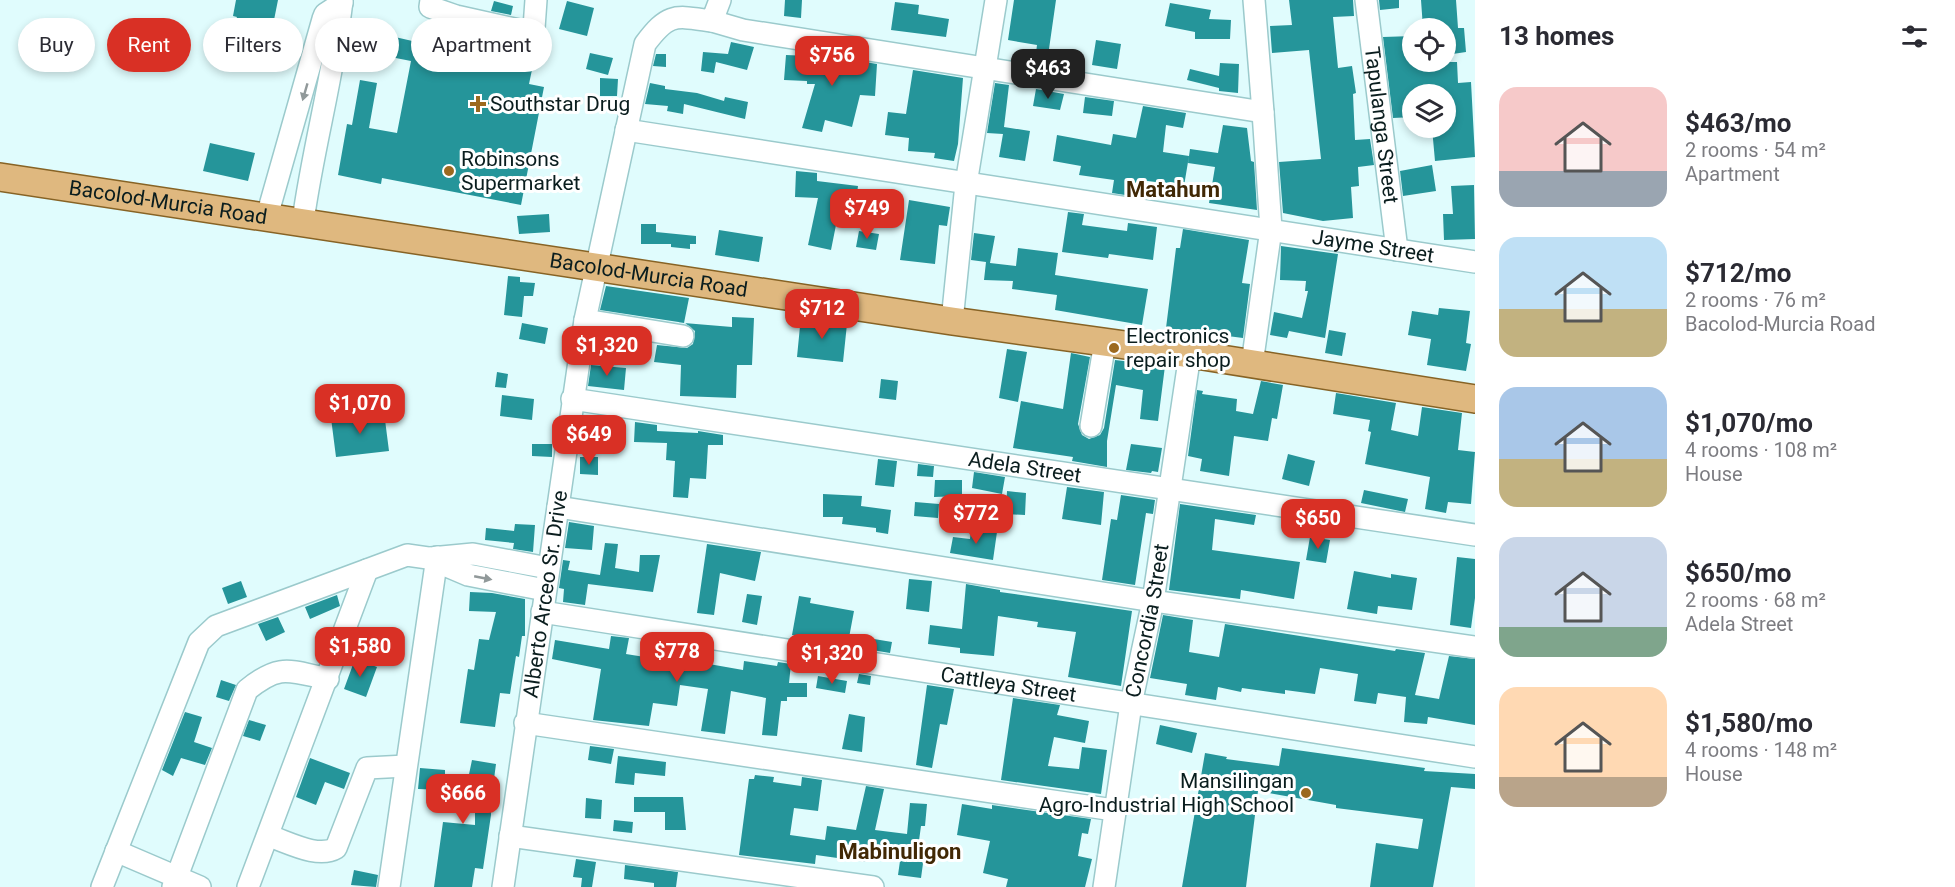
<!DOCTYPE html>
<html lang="en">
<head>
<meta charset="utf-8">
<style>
  body { margin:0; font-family:Roboto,sans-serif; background:#f2f2f3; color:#2b2b33; height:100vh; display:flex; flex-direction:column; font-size:22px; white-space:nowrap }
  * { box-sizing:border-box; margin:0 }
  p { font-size:20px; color:#7c7c81 }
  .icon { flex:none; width:33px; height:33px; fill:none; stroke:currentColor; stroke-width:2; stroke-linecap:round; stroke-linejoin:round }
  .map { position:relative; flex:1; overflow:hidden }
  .panel { display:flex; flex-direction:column; background:#fff; width:480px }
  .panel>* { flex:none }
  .hud { position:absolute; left:18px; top:18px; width:570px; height:54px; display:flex; gap:12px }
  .tools { position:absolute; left:1402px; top:18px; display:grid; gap:12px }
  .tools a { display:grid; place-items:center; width:54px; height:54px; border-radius:50%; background:#fff; box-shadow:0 3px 9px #0003; font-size:30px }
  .price { position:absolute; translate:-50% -51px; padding:0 14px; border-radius:12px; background:#d93025; color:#fff; font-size:20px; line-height:39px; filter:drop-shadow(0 2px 3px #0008) }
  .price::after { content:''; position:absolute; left:50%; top:36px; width:18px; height:14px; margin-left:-9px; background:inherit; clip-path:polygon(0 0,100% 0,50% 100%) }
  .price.selected { background:#222; color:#fff }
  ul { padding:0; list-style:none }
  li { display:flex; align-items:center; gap:18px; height:150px; padding:0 24px }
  li span { display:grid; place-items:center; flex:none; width:168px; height:120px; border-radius:18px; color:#555 }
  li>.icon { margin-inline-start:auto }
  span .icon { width:72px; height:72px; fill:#fffc; stroke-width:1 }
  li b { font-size:26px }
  h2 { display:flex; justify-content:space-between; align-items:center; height:72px; padding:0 24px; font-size:26px }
  .tag { padding:0 21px; border-radius:27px; background:#fff; box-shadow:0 3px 9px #0003; font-size:21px; line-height:54px }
  .tag.selected { background:#d93025; color:#fff }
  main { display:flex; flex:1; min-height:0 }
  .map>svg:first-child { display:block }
  .building { fill:#25959a }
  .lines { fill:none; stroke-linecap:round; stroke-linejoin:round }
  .minor-casing { stroke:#9bcacc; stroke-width:24 }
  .major-casing { stroke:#876325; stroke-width:30 }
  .minor { stroke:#fff; stroke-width:21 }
  .major { stroke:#dfb87f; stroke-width:27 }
  .oneway { fill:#91999a }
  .poi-dot { fill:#9c691f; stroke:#fff; stroke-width:2 }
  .labels { text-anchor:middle; stroke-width:6; stroke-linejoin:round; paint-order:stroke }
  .poi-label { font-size:21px; fill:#0a1d1e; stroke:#fff; text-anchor:start }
  .street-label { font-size:21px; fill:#0a1d1e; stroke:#fff }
  .neighbourhood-label { font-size:22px; font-weight:bold; fill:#412805; stroke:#fff }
</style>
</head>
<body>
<main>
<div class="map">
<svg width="1475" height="887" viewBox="0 0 1475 887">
  <rect width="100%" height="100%" fill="#e0fcfd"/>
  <path class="building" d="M236,0H278L272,30L235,22L237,17L233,16Z
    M785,0H802L801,18L784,16Z
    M1014,0H1056L1049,49L1072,52L1070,66L1035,61L1037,45L1008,40Z
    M1289,0H1353L1354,16L1333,17L1338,68L1352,66L1356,93L1353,94L1355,140L1370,139L1374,165L1358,167L1359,186L1351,187L1353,218L1323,221L1283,213L1279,162L1321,159L1309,50L1272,53L1270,26L1292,25Z
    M1379,0H1399V8L1380,10Z
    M1421,0H1456L1458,28H1464L1466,52L1446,55V27L1423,28Z
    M494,1L513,6L511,15L491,11Z
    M567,1L594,8L587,36L559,29Z
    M895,2L919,5L918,14L949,19L946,37L891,30Z
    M1170,3L1211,10L1209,19L1231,20L1230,39H1195V32L1165,26Z
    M439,23L463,32L528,45L525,63L533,65L529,84L544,87L521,205L382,178L381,184L338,175L347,124L352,125L360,80L377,83L369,128L397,133L411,61L365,52L369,31L434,46Z
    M1413,36V62H1457L1458,83L1471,82L1475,157L1435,161L1432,128H1446V94H1413V117L1393,118L1383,37Z
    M1096,40L1121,44L1117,69L1092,65Z
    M731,42L754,47L747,70L716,62L714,73L701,71L703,52L728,54Z
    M263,50L281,54L277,69L260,65Z
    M590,53L613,58L608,75L586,69Z
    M656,54H666V67L653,66Z
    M786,55L835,57L877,64L875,96L860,95L852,127L825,120L822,132L802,128L815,84H807V81L784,80Z
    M1220,63L1239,64L1238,93L1219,91V88L1187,80L1190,69L1219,76Z
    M913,70L963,78L958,144L954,161L934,158L935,153L908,151L909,138L885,135L888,112L906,114Z
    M600,78L618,79L617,96H600Z
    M650,83L665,86V89L697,93L724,101L725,97L748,102L745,119L684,104L683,114L667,111L668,106L645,104Z
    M995,83L1009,85L1004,127L1030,131L1025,161L999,157L1003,134L987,133Z
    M1036,89L1064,94L1060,110L1033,106Z
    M1085,97L1114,101L1112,116L1083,113Z
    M1143,106L1186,113L1183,128L1166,125L1163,152L1189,156L1184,186L1141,180L1138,197L1112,193L1114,180L1079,175L1081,166L1053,161L1057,135L1111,145L1113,134L1136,138Z
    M1223,125L1247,128L1251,161L1254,162L1257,210L1209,203L1215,167L1188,163L1190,149L1218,153Z
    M210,143L255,153L248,181L203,171Z
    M1432,165L1436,191L1403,196L1400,171Z
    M796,171L817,173V181L858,186L854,217L838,215L831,250L808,245L818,198L795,197Z
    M1474,185L1475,239L1444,240L1443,214H1453L1451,186Z
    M909,200L950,207L947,226L939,225L935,264L900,260Z
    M1068,212L1084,214L1082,225L1127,231L1128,223L1157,227L1153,260L1109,254L1108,258L1062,252Z
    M549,214L550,232L519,234L517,216Z
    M641,224H656V232L696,236V244H690V249L671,247V244H641Z
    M1183,229L1249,240L1242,283L1250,284L1243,338L1166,328L1176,248H1180Z
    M719,230L763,237L759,262L715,255Z
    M859,231L879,234L876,250L856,247Z
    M974,233L995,236L990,263L1016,266L1018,248L1058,253L1055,275L1148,289L1142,325L1055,310L1057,295L1012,289L1013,281L984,280L986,262L971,260Z
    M1281,246L1338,254L1325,338L1289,331L1287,338L1270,335L1274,312L1302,318L1308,291H1305L1306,281L1280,280Z
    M508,276L520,277V282L535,283L533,296H524L522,317L504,315Z
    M606,286L689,298L684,323L732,327V317L754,318L752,365H737L736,398L680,396L681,365L654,362L657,345L687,348L693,344L695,331L685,323L600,310Z
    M1439,308L1470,311L1466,343L1471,344L1466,371L1427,365L1431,339L1408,335L1412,311L1438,315Z
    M801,316L847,324L843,362L797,357Z
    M522,323L548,328L545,344L519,339Z
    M1329,330L1346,333L1342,356L1325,353Z
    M1007,349L1027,352L1018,402L999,398Z
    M1071,353L1090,357L1078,424L1082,435L1089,439L1100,435L1104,428L1115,360L1165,366L1158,421L1140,419L1143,390L1116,385L1107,441V467L1072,461L1073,457L1013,448L1021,401L1063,409Z
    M591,365L626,368L624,390L588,386Z
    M497,372L508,374L506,388L495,387Z
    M881,379L898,381L896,400L879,398Z
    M1261,381L1283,385L1277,419L1272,418L1268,441L1234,436L1229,476L1200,471L1202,459L1188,456L1197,390L1203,391L1202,394L1237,399L1236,411L1253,414Z
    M1336,393L1396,403L1391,430L1418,436L1422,407L1462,413L1458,450L1475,452L1471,504L1448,502L1446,513L1425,509L1430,477L1365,464L1371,432L1368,431L1370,420L1333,414Z
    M502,395L534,399L532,420L500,416Z
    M384,412L389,451L336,457L331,418Z
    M635,422L657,425V431L698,433V431L723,435V445H708L706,479L690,478L688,498L673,497L675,461L666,460L667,443L634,442Z
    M602,434L622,435L621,452L600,450Z
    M532,444H552V457L532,456Z
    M1131,444L1162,448L1158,472L1152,471L1151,473L1126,470Z
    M1288,454L1315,461L1309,486L1282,479Z
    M580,457H598V475L580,474Z
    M878,459L897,461L894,487L875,485Z
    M918,464L934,466L933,477L917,476Z
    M974,472L1005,477L1002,494L972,488Z
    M935,480H962V496L934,497Z
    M1067,487L1104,492L1101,525L1062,519Z
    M1364,490L1408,499L1405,512L1361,503Z
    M1007,491L1026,493L1025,515L1006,514Z
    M823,494L862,496L861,506L891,510L888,534L876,532V528L842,524L843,517H823Z
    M1121,495L1155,500L1153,514L1146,513L1135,585L1102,580L1111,519L1117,520Z
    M915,502L939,504L938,518L914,516Z
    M1180,504L1256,515L1254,525L1215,519L1212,550L1300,562L1294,599L1241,590L1240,599L1169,590Z
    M569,522L594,526L592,550L565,548Z
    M515,524L535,525L533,552L513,549L514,543L485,540L486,528L514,531Z
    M971,530L997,532L993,560L950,553L953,537L970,539Z
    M1310,537L1330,540L1326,563L1306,560Z
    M605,543L618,544L615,568L639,572L640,555H660L653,592L588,584L585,605L563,602L564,589L559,588L563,560L570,561L568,570L600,575Z
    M707,544L761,552L755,581L720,573L714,615L697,613Z
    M1457,557L1475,559V598L1471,628L1450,625Z
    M1354,571L1391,578V574L1417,578L1412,610L1378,606L1377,614L1347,609Z
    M909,579L932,581L929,612L906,609Z
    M241,581L247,597L228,604L222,588Z
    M966,584L1000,590V592L1132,611L1121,686L1068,677L1076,632L1037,627L1038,622L998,616L994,656L960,653V648L928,644L930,625L962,629Z
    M470,592L492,593L525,599V636H522L519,657L516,656L510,694L500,693L495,727L460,723L468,669L474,670L479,639L489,640L496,612L469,611Z
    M747,594L762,596L757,625L742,622Z
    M337,595L340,606L310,619L305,607Z
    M799,596L811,598L810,603L854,611L848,643L792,635Z
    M1163,615L1193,620L1189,652L1219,657L1225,624L1395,651L1396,649L1425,653L1415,695L1439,699L1449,656L1475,659V725L1428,717L1427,724L1404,722L1406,697L1378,693L1376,704L1354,701L1358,674L1320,668L1315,694L1285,690V694L1242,688L1241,692L1218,687L1216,700L1185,695L1187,684L1150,678Z
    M278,617L285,632L266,641L258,624Z
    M611,636L629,638L626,654L657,659L660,644L710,651L709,664L743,670L744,661L777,666L778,662L791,664L789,683H807V697H787V701H781L777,736L762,735L766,698L731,691L725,734L701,731L708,689L680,685L677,706L653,703L649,726L593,720L601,669L552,659L555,640L609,649Z
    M386,637L403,641L400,658L382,654Z
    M862,637L892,642L890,653L860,648Z
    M355,659L377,667L366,697L344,689Z
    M859,674L871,676L870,685L857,683Z
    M818,676L847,681L845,693L816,688Z
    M221,680L236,685L229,701L216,697Z
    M927,685L954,689L947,725L940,724L932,768L916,765Z
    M1013,698L1060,705L1057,715L1089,721L1085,743L1054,737L1048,766L1079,769L1082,747L1107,750L1101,794L1001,780Z
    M185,712L202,717L194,742L212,748L205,765L181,758L173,776L162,770Z
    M849,714L865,717L862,752L842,749Z
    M249,720L266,725L260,741L243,736Z
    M1160,725L1197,733L1192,753L1156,744Z
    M590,746L614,749L611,764L588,760Z
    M1282,748L1425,768L1424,771L1475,774V789L1451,787L1433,887H1370L1376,843L1418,849L1423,819L1336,808V805L1258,791L1246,887H1182L1205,753L1227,757L1226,759L1279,766Z
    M618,756L666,762L665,776L635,773L634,785L615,783Z
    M310,758L350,773L344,789L325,782L316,805L296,797Z
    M472,760L496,764L494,779H491V815L483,869L475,868L472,887H434L443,822L475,825V795L444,788V790L418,789L420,768L445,770V774L468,779Z
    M755,775L774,777L773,782L801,786L802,777L822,780L818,811L794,808L790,835L825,840L827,826L856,830L866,786L884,789L875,830L907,834L910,803L927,804L925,826H921L918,848L925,849L921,878L898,875L901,854L868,849L866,862L816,855L815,864L739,855L749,779H754Z
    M634,797H683L686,830H665V812H634Z
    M586,798L602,800L601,819L585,818Z
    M962,804L992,809V805L1091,819L1088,834L1082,833L1078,856L1092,859L1085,887H1006L1008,879L983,873L990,841L957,835Z
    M614,820L633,822L632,833L613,831Z
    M576,859L596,862L592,887H581L582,878L573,877Z
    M625,865L678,872L676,887H654V883L624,879Z
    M354,870L378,875L376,887L351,885Z"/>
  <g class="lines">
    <defs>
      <g id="minor">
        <path d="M431,0L430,7L456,16L528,32L534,28L536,0"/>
        <path id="s1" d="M1366,0L1397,250"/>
        <path d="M712,21L743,30L1263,112L1254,0"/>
        <path id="s2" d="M626,130L1475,262"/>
        <path d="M267,216L323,19L325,14L342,3"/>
        <path d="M303,221C313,147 334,74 342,0"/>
        <path d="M585,320L683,336"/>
        <path d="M952,321L966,184L996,0"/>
        <path d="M1252,364L1271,229L1263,112"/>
        <path id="s3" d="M572,399L1475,535"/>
        <path d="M1091,426L1105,342"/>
        <path d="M558,507L1153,601L1475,647"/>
        <path d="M431,558L473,554L548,568"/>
        <path id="s4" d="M542,612L1475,757"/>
        <path d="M525,723L1114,810"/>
        <path d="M269,836C288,842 318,859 336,848L367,768L406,766"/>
        <path d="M510,836L873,887"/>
        <path d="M116,851L200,887"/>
        <path d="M102,887L199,642L216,626L407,555L428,558L468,575L545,590"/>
        <path d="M173,887L247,690C280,663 289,671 328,679"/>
        <path d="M248,887L367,570"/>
        <path d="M389,887L437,557"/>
        <path id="s5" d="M503,887L585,320L645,44C669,12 675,16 712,21L720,0"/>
        <path id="s6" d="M1104,887L1131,704L1153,601L1190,354"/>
      </g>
      <g id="major">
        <path id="s7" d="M0,177L952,321L1190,354L1475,399"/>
      </g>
    </defs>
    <use href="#minor" class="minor-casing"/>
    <use href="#major" class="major-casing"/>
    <use href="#minor" class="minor"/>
    <use href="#major" class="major"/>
  </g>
  <defs><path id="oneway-solid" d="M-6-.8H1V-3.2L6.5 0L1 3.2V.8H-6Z" transform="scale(1.5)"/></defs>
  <g class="oneway">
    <use href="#oneway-solid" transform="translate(305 92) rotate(106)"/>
    <use href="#oneway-solid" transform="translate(483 578) rotate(11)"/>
  </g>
  <g class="poi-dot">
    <path d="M475 95h6v6h6v6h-6v6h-6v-6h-6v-6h6z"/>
    <circle cx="449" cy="171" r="6"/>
    <circle cx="1114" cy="348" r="6"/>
    <circle cx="1306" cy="793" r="6"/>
  </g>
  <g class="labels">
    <g class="poi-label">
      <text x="490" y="111">Southstar Drug</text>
      <text x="461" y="166">Robinsons<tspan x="461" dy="24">Supermarket</tspan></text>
      <text x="1126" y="343">Electronics<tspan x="1126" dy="24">repair shop</tspan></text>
      <text x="1294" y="788" text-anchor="end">Mansilingan<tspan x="1294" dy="24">Agro-Industrial High School</tspan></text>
    </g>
    <g class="street-label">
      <text dy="7" stroke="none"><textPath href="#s1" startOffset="126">Tapulanga Street</textPath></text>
      <text dy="7" stroke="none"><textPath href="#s7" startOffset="170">Bacolod-Murcia Road</textPath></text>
      <text dy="7" stroke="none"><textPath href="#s2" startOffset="756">Jayme Street</textPath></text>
      <text dy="7" stroke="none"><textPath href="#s7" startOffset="656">Bacolod-Murcia Road</textPath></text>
      <text dy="7" stroke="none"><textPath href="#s3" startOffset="458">Adela Street</textPath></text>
      <text dy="7" stroke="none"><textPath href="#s5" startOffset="296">Alberto Arceo Sr. Drive</textPath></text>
      <text dy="7" stroke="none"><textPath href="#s6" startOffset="270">Concordia Street</textPath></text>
      <text dy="7" stroke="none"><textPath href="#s4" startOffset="472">Cattleya Street</textPath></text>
    </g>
    <g class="neighbourhood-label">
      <text x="1173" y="197">Matahum</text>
      <text x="900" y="859">Mabinuligon</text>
    </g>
  </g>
</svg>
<div class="tools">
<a><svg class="icon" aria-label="locate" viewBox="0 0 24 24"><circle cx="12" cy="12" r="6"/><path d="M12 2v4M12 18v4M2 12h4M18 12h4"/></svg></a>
<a><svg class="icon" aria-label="layers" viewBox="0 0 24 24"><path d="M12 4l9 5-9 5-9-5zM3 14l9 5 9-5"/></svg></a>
</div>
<b class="price" style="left:832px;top:87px">$756</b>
<b class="price selected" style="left:1048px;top:100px">$463</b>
<b class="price" style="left:867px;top:240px">$749</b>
<b class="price" style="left:822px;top:340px">$712</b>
<b class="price" style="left:607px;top:377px">$1,320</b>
<b class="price" style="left:360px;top:435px">$1,070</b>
<b class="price" style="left:589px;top:466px">$649</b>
<b class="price" style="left:976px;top:545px">$772</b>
<b class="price" style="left:1318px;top:550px">$650</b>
<b class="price" style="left:360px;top:678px">$1,580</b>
<b class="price" style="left:677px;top:683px">$778</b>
<b class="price" style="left:832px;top:685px">$1,320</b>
<b class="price" style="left:463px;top:825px">$666</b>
<div class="hud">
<a class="tag">Buy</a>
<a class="tag selected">Rent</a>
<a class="tag">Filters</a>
<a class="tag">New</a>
<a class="tag">Apartment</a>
</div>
</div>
<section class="panel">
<h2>13 homes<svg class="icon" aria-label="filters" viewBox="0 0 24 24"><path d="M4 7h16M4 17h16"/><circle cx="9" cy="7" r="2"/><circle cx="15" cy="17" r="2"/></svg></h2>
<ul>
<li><span style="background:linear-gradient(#f6c9c9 70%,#9aa5b1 0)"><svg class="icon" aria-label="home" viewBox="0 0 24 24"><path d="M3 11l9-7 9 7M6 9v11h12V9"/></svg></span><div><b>$463/mo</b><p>2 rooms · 54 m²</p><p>Apartment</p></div></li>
<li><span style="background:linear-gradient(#bfe0f5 60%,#c2b280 0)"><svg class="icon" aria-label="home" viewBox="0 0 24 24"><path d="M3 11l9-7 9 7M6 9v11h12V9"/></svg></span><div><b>$712/mo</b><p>2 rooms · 76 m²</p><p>Bacolod-Murcia Road</p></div></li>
<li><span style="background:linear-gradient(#a9c7e8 60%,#c2b280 0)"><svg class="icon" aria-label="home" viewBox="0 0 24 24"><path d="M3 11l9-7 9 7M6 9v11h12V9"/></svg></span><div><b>$1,070/mo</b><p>4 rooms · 108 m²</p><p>House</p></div></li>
<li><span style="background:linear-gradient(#c9d6e8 75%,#7fa58c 0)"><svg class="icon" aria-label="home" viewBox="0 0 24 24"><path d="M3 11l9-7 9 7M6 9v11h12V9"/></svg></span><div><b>$650/mo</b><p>2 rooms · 68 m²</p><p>Adela Street</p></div></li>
<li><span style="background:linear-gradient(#ffd9b3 75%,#b9a48a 0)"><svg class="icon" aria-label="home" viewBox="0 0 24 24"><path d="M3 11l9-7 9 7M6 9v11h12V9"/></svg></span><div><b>$1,580/mo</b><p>4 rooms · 148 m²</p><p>House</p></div></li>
</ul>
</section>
</main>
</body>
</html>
